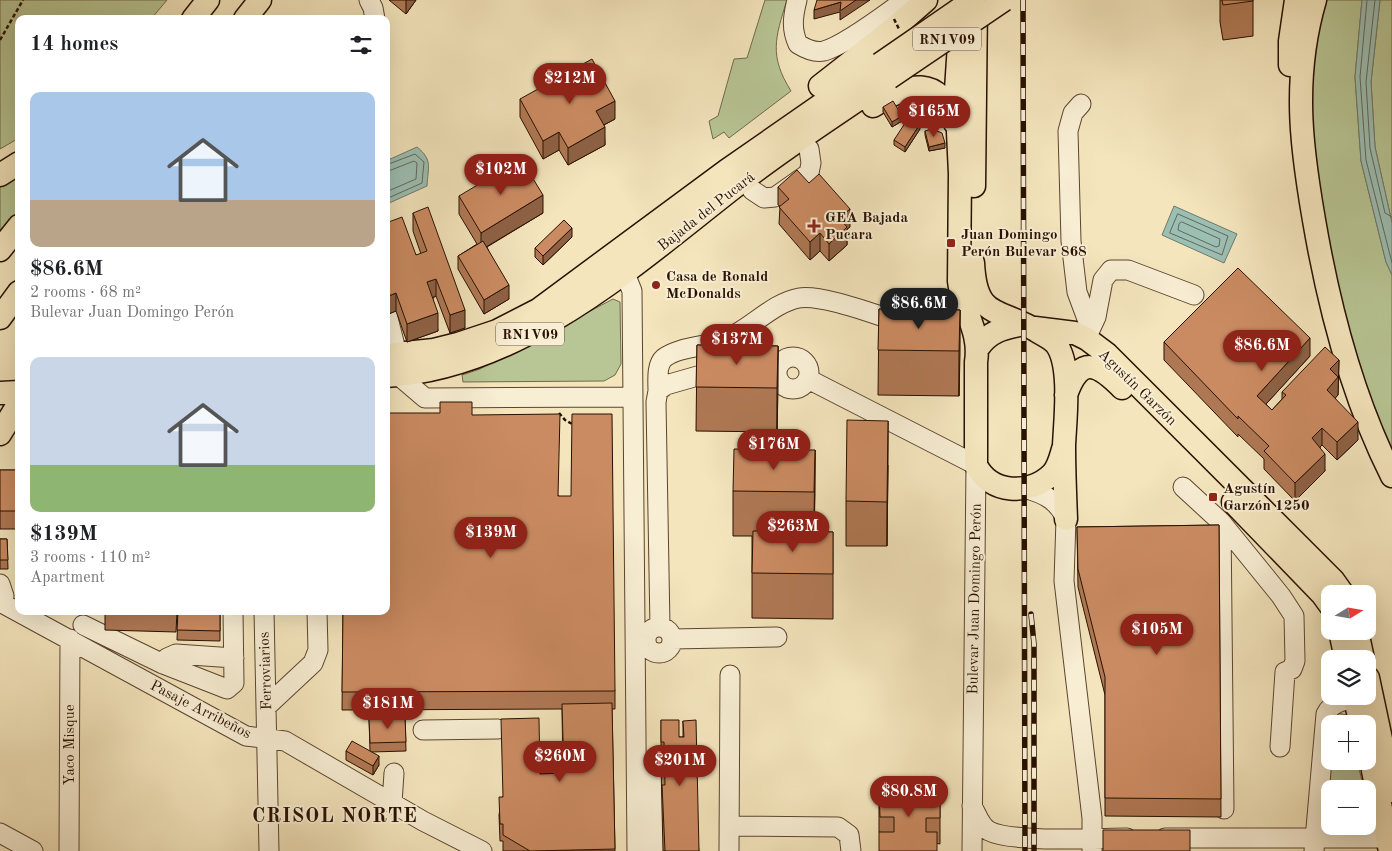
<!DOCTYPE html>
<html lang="en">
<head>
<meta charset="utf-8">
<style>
  body { margin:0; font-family:"Old Standard TT",serif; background:#f2f2f2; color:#202124; height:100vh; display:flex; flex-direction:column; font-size:19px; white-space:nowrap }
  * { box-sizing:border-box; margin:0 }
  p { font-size:16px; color:#757577 }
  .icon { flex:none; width:28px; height:28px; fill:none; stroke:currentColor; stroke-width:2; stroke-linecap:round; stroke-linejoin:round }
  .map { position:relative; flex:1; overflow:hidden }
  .side { position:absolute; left:15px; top:15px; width:375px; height:600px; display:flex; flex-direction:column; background:#fff; border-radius:10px; box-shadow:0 5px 20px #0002 }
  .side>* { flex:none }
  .needle { width:32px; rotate:79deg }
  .buttons { position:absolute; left:1321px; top:585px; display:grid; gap:10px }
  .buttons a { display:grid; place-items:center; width:55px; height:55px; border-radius:10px; background:#fff; box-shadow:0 5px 20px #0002; font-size:25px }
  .price { position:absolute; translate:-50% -42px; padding:0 11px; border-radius:18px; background:#8f2418; color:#fff; font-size:16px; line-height:32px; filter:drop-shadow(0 1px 2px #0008) }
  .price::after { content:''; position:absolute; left:50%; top:30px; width:15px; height:11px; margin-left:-8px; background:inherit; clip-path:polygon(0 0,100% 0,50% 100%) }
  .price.active { background:#222; color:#fff }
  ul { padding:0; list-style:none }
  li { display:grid; align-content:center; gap:10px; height:265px; padding:0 15px }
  li span { display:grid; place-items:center; height:155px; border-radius:10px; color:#555 }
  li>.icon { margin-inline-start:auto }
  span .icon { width:90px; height:90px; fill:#fffc; stroke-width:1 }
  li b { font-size:21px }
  h2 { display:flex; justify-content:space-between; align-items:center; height:60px; padding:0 15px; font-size:21px }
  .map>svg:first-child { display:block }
  .green { fill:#b8c594; stroke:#706a4a }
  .water { fill:#9cbfb4; stroke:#6e796c }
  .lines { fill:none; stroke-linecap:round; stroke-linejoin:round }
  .shore { stroke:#62685a; stroke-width:1 }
  .minor-casing { stroke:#5b452f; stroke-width:21 }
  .major-casing { stroke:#281000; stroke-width:25 }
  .path { stroke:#281000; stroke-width:2.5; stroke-dasharray:4 2.5; stroke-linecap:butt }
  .minor { stroke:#f8eed4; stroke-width:19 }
  .major { stroke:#f4e5bd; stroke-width:22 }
  .rail-casing { stroke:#281000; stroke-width:5.5 }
  .rail { stroke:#f8eed4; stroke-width:4; stroke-dasharray:11; stroke-linecap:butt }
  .major-bridge-casing { stroke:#281000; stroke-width:25; stroke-linecap:butt }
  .path-bridge { stroke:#281000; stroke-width:2.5; stroke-dasharray:4 2.5; stroke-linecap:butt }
  .major-bridge { stroke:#f4e5bd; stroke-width:22 }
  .wall { fill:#af7854; stroke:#281000 }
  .shaded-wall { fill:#8e6145; stroke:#281000 }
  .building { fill:#cb8b62; stroke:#281000 }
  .poi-dot { fill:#8f2418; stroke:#f8eed4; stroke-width:2 }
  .labels { text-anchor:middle; stroke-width:4; stroke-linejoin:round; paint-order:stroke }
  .shield { fill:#f8eed4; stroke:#665340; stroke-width:1 }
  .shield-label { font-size:14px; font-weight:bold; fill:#281000 }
  .street-label { font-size:15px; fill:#281000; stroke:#f8eed4 }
  .poi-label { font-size:15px; font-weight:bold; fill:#281000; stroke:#f8eed4; text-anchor:start }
  .district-label { font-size:20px; font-weight:bold; letter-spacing:1px; fill:#281000; stroke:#f8eed4 }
</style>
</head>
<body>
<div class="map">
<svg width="1392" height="851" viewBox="0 0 1392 851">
  <rect width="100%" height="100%" fill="#f4e5bd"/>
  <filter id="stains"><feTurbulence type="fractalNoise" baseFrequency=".004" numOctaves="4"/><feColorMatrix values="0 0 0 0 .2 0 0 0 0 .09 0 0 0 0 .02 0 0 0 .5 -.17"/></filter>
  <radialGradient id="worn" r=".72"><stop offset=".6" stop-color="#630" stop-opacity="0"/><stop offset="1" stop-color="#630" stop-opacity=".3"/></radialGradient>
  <path class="green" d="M0,0H167L151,19H19V138L0,149Z
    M765,0H787C775,38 769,56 791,91L729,138L724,132L713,139L709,121L718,116L734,59L747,58Z
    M1315,0H1362L1355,77L1361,161L1386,262L1392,275V476L1374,436L1307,183Z
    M1380,0H1392V223L1375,147L1371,82Z
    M19,168V217L0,240V181Z
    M613,299L620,302L621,364L615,375L604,381L463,382L462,375L480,369Z
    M1337,713L1347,715L1349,724H1332Z
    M1330,761H1357L1364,789H1330V824L1324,818Z"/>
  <path class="water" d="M1362,0H1380L1371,82L1375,147L1392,223V275L1386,262L1361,161L1355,77Z
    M417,147C433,160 428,167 427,186L387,204L386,161Z
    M1174,206L1237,234L1224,263L1162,235Z"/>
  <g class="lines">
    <path class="shore" d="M1367,0L1360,77L1366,160L1392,263
      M1375,0L1366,82L1370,148L1385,213L1392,217
      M386,165L415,154L424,162L422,183L386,199
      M386,172L414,161L417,163L416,179L386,192
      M1178,214L1228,236L1222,255L1170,233Z
      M1182,222L1220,239L1219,246L1216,247L1178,230L1179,224Z"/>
    <defs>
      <path id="minor" d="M369,0L373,8L375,19
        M797,0C793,16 791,29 798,44C806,49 815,53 824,51C845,45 886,14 905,0
        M1081,104L1073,113L1068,131L1071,241L1077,292L1090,327
        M752,190L764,198L775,197L809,173L811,163L809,149
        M624,271L632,291L637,851
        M387,314L397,354
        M1089,332L1096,317L1103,280L1111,270H1128L1194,295
        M777 373a16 16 0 1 1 32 0a16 16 0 1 1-32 0Z
        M398,375L425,398L633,397
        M808,379L976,465L972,851
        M658,391C658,381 656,365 664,358C680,346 708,347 726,339C751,329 772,303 799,298C823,294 878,316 903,323
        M1183,487L1221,522L1224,809
        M1027,489C1045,494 1058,501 1066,519L1064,581L1092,818V849
        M1221,522L1281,596L1294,616L1295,661L1292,669L1285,672L1280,747
        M0,584L4,596L3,603
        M0,602L246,736L285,741L423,821L482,851
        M264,611L269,851
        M83,625L163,664L227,689L234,683L233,611
        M660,627L656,402L658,391L666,385L722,369
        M646 640a13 13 0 1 1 26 0a13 13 0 1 1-26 0Z
        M672,639L777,637
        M163,664L167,658L176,654L234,658
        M267,706L313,663L318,650L317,611
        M423,730L498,729
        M653,761L656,851
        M392,803L394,773
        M972,806C977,814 980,826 989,831C1012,843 1098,838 1127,838
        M729,826L838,827L849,835L851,851
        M0,833L33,851
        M1165,838H1392
        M69,851L70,639
        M729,851L730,675
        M1314,851L1326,714C1333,699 1353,699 1368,697"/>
      <path id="major" d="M1315,0C1291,82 1302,155 1317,237C1332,319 1354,401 1392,476
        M961,14L956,90L960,174L959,281C962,310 981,331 976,362V465C990,494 1030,496 1052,474C1059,467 1061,455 1064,446
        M193,19L208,0
        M245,19L260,0
        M1290,65V41L1296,0
        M820,86L893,29L926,0
        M873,106C908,83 939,74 955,123
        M0,175L19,163
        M974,186L976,3
        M0,250L19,226
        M973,263C976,320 998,307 1037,331C1043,335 1051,338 1056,344C1072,365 1065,420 1064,446C1064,470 1065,494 1066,519
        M0,318L19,292
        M1035,328L1075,333L1087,339L1107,354L1333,580L1343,594
        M978,348C990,330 1005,328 1024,324
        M386,355L434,350L458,344L497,331L538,310L726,171L880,64
        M386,376C522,368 634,265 737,185C785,147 838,114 889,78
        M0,393L19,392
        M1066,395C1080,355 1097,363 1122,388
        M0,434L19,403
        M1233,502L1322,594L1330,605
        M1340,631L1346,659
        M1357,631L1363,659
        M1368,678L1392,791
        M1354,696L1361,724
        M1373,771L1390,851"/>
    </defs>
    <use href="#minor" class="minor-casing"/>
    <use href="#major" class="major-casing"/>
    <path class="path" d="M0,40L23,0
      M559,413L565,420L574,425"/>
    <use href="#minor" class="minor"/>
    <use href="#major" class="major"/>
    <defs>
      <path id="rail" d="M1023,0L1025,851
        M1031,614L1034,644V851"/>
    </defs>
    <use href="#rail" class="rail-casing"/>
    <use href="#rail" class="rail"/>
    <defs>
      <path id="major-bridge" d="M880,64L973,0
        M889,78L1004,0"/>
    </defs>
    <use href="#major-bridge" class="major-bridge-casing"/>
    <path class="path-bridge" d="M894,19L899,29"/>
    <use href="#major-bridge" class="major-bridge"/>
  </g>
  <path class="wall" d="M389,0H416L406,14Z
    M1220,0H1253V36L1223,40L1220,22Z
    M520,99L615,119L604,125L605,145L568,165L559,150L543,159L520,117Z
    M883,107L902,121L892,127L883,112Z
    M920,129L905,152L894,145V140Z
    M925,131L945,148L929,151L925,135Z
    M809,183L850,227L847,229V245L829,261L820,251L810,260L779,224L780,206L778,205V187Z
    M459,196L543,213L487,247L509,299L484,314L458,269V256L477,244L459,214Z
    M413,213L465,328L450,333L436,296L433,298L438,331L407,342L396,311L386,315V223L416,255L421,254L413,231Z
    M572,237L543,265L535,257V248Z
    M879,309L960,310L959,396L878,395Z
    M1164,342L1310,356L1266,404L1272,410L1282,399V392L1339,360L1338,395L1335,398L1358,440L1337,460L1322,445L1320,447L1325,471L1295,501L1264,469V459L1238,434V437L1164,360Z
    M697,345L778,346L777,432L696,431Z
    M472,415L559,496L615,691V709H612L615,851H503V841H500L499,815L502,797L540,774L563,773L562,709L342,710L343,612H325V611H386Z
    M815,450L814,532H833V619L752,618V536H733V491Z
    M888,465L887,546H846V501Z
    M0,470H19V529H0Z
    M1219,525L1221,817L1105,816V695L1078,587L1077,527Z
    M0,539H7L8,569H0Z
    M105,611H220V641L177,640L178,612H177L176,632L105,630Z
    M405,717L406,751L371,752L379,765L373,775L346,760V751H370L369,718Z
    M661,720L679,737H683V721L699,851H663L661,765Z
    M928,789H940V844L879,832V790H891L909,800H913Z"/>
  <path class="shaded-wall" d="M406,0H416L406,14Z
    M856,0H870L840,20V12L814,19V10L841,2Z
    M615,101V119L596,129V111Z
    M902,116V121L892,127V122Z
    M920,124V129L905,152V147Z
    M605,127V145L568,165V148Z
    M559,132V150L543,159V141Z
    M945,143V148L929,151V147Z
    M543,195V213L481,250V233Z
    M850,209V227L847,229V245L829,261V244L839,218Z
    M572,228V237L543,265V256Z
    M820,233V251L810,260V242Z
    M436,279V296L427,300V282Z
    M509,285V299L484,314V300Z
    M396,293V311L386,315V297Z
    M465,310V328L450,333V315Z
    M960,310V354L959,396V351Z
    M438,313V331L407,342V324Z
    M1310,338V356L1257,414V396Z
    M778,346V391L777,432V388Z
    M1339,360L1338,395L1327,408V390L1330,369Z
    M888,421V465L887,546V502Z
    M1358,422V440L1337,460V442Z
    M1322,428V445L1312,456V438Z
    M815,450V495L814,537Z
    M1325,454V471L1295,501V483Z
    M379,756V765L373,775V766Z"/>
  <path class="building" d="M817,0H856L840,11L841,2L814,10Z
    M1222,0H1253V1L1223,5Z
    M592,59L615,101L596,111L605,127L568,148L559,132L543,141L520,99Z
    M893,101L902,116L892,122L883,107Z
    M909,117L920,124L905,147L894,140Z
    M932,129L942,133L945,143L929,147L925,131Z
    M521,159L543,195L481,233L459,196Z
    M797,170L809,183L819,174L850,209L839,218L847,227L829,244L820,233L810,242L779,207L789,199L778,187Z
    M428,207L465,310L450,315L436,279L427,282L438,313L407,324L396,293L386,297V223L402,217L416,255L427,251L413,213Z
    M564,220L572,228L543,256L535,248Z
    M483,241L509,285L484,300L458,256Z
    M1238,268L1310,338L1257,396L1272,410L1286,395L1282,392L1325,347L1339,360L1330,369L1338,377L1327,390L1358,422L1337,442L1322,428L1312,438L1325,454L1295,483L1264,451L1269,446L1238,416V419L1164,342Z
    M879,309L960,310L959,351L878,350Z
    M697,345L778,346L777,388L696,387Z
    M440,402H472V415L560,414L558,496H571L572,414H612L615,691L342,692L343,611H386V413H440Z
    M847,420L888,421L887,502L846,501Z
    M734,449L815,450L814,492L733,491Z
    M0,470H19V511H0Z
    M1219,525L1221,799L1105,798V677L1078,569L1077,527Z
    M753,531L833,532V574L752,573Z
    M0,539H7L8,560H0Z
    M105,611H176V614L105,612Z
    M178,611H220V631L177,630Z
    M612,703L615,849L530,851L503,835V824H500L499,797H503L501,719L539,718L540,774L564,773L562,704Z
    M405,717L406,742L370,743L369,718Z
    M661,720H679V737H684L683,721L696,720L699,851H665L662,785H665L664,742H661Z
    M352,741L379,756L373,766L346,751Z
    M928,782L927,789H940V818H926V832H937V851H879V832H894V817H880L879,790H891V783H909V800H913V783Z
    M1103,830H1190V851H1103Z"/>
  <g class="poi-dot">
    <path d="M811.5 218.5h5v5h5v5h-5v5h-5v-5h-5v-5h5z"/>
    <rect x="946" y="238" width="10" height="10" rx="2.5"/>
    <circle cx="656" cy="285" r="5"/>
    <rect x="1208" y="492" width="10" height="10" rx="2.5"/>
  </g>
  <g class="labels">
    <g class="shield">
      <rect x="913" y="27.5" width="68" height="23" rx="4"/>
      <rect x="496" y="322.5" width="68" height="23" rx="4"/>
    </g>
    <g class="shield-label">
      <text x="947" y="44">RN1V09</text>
      <text x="530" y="339">RN1V09</text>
    </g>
    <g class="street-label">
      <text transform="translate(706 211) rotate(-38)" y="5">Bajada del Pucará</text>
      <text transform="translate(1138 387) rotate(44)" y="5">Agustín Garzón</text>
      <text transform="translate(974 599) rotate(-89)" y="5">Bulevar Juan Domingo Perón</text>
      <text transform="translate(265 671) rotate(-92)" y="5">Ferroviarios</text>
      <text transform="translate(201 709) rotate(27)" y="5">Pasaje Arribeños</text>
      <text transform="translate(69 745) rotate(-90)" y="5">Yaco Misque</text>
    </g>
    <g class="poi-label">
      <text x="825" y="222">GEA Bajada<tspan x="825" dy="17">Pucara</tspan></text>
      <text x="961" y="239">Juan Domingo<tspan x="961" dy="17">Perón Bulevar 868</tspan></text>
      <text x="666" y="281">Casa de Ronald<tspan x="666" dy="17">McDonalds</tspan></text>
      <text x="1223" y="493">Agustín<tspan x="1223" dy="17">Garzón 1250</tspan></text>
    </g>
    <g class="district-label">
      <text x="335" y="822">CRISOL NORTE</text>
    </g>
  </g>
  <rect width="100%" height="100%" filter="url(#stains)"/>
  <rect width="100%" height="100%" fill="url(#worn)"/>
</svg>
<div class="buttons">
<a><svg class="needle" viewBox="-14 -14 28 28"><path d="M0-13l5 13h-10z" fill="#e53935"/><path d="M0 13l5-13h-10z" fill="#757577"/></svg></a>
<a><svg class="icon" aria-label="layers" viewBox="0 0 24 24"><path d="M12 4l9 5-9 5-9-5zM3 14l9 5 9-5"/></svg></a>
<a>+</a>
<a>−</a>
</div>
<b class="price" style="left:570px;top:105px">$212M</b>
<b class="price" style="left:934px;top:138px">$165M</b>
<b class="price" style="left:501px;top:196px">$102M</b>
<b class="price active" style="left:919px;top:330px">$86.6M</b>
<b class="price" style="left:737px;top:366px">$137M</b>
<b class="price" style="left:1262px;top:372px">$86.6M</b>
<b class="price" style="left:774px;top:471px">$176M</b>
<b class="price" style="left:793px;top:553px">$263M</b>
<b class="price" style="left:491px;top:559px">$139M</b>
<b class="price" style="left:1157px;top:656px">$105M</b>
<b class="price" style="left:388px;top:730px">$181M</b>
<b class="price" style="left:560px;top:783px">$260M</b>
<b class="price" style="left:680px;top:787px">$201M</b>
<b class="price" style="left:909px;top:818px">$80.8M</b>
<section class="side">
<h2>14 homes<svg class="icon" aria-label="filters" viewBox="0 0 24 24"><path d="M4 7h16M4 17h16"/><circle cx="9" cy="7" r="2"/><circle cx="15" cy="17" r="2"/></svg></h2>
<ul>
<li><span style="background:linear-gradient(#a9c7e8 70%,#b9a48a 0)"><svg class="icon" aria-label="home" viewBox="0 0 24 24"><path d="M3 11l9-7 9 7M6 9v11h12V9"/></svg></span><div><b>$86.6M</b><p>2 rooms · 68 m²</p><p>Bulevar Juan Domingo Perón</p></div></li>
<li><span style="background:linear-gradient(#c9d6e8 70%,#8fb573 0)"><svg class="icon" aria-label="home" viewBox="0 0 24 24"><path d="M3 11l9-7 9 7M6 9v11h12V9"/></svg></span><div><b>$139M</b><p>3 rooms · 110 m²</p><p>Apartment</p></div></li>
</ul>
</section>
</div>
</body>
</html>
